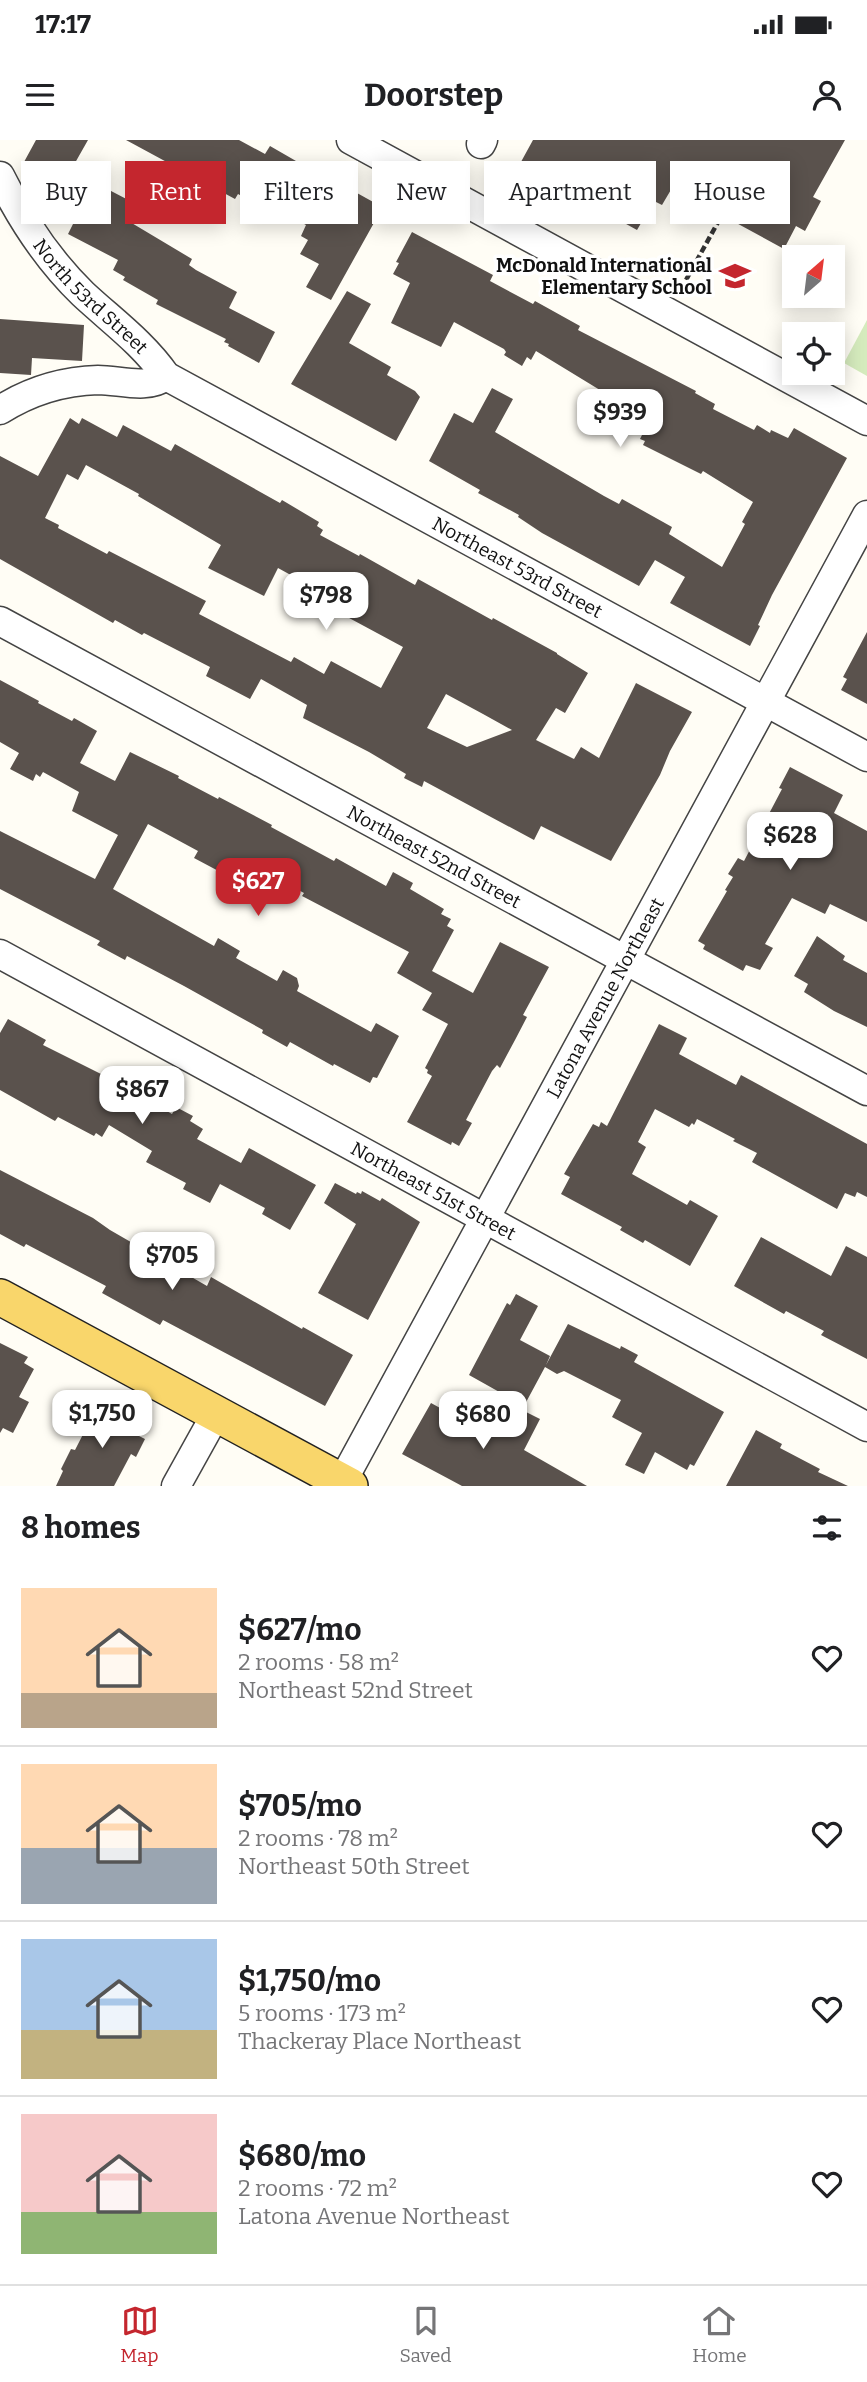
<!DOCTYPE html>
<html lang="en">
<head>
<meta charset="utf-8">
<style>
  body { margin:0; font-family:Bitter,serif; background:#f2f2f2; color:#202124; height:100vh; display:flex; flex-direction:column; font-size:26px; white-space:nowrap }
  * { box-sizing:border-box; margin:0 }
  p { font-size:23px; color:#757577 }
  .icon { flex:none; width:38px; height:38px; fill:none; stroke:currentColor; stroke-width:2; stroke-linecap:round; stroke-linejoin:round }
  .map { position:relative; height:1346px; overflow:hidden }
  .side { display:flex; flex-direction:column; background:#fff; flex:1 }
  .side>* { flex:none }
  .top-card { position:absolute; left:21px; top:21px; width:826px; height:63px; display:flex; gap:14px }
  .needle { width:46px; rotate:28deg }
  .fabs { position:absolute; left:782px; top:105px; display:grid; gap:14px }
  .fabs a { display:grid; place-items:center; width:63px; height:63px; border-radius:0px; background:#fff; box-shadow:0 4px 18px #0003; font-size:35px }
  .price { position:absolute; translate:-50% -60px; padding:0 16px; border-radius:14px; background:#fff; color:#222; font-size:23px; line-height:46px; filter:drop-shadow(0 2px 4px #0008) }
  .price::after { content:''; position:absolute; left:50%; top:42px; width:21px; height:16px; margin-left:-10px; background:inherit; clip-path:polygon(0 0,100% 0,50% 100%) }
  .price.current { background:#c4262e; color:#fff }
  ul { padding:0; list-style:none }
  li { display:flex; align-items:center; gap:21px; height:175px; padding:0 21px }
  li+li { border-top:2px solid #e0e0e0 }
  li span { display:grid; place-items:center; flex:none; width:196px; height:140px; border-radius:0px; color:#555 }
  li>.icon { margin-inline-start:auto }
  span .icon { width:84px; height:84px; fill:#fffc; stroke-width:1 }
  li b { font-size:30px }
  h2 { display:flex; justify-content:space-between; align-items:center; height:84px; padding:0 21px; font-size:30px }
  .pill { padding:0 24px; border-radius:0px; background:#fff; box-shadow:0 4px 18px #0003; font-size:24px; line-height:63px }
  .pill.current { background:#c4262e; color:#fff }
  .status { display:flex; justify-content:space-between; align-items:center; height:49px; padding:0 35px; background:#fff; direction:ltr }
  .status svg { height:19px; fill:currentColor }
  header { display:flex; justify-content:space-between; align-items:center; height:91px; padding:0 21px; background:#fff; font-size:32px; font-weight:700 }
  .menu { display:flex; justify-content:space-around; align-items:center; height:98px; border-top:2px solid #e0e0e0; background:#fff; font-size:19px; color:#757577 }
  .menu a { display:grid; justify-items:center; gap:4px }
  .menu .current { color:#c4262e }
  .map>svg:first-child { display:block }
  .green { fill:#d5ebbd }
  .building { fill:#5a524d; fill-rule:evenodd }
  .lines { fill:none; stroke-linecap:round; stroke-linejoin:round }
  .minor-casing { stroke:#444; stroke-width:31 }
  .major-casing { stroke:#222; stroke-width:38 }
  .path { stroke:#333; stroke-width:4.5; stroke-dasharray:7 3.5; stroke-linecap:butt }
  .minor { stroke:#fff; stroke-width:28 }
  .major { stroke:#f9d66b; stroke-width:35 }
  .labels { text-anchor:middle; stroke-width:7; stroke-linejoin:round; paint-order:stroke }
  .poi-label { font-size:19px; font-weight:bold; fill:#111; stroke:#fff; text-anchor:end }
  .street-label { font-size:19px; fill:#111; stroke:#fff }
</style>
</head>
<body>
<div class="status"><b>17:17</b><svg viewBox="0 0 49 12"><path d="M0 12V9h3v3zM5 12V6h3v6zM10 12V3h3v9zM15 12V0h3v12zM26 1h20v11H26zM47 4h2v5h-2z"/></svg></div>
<header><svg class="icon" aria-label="menu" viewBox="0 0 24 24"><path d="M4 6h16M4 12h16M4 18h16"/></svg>Doorstep<svg class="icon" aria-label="person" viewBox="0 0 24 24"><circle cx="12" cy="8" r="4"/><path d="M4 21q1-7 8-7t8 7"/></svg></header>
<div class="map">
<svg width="867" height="1346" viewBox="0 0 867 1346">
  <rect width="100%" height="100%" fill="#fffdf5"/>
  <path class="green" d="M867,180V236L844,223Z"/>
  <path class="building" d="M36,0H88L71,30L134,63L125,79L192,119L189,125L196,130L237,152L229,168L275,192L259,223L228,206L229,204L224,202L226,199L156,164L158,160L123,140L125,137L113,130L118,120L68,94L73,84L49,72L53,66L49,64L52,58L47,56L50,50L23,30L27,24L24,22Z
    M126,0H239L265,14L270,6L296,21L294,24L353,59L357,53L375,63L372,68L380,72L331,160L306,147L319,124L300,114L308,100L301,96L306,85L262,62L260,66L238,54L235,59Z
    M533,0H845L813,57L821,61L805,91L796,86L784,109L672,48L662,65L654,61L637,90L579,58L576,64L516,31Z
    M412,92L493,135L490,141L533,164L535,161L580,186L578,190L696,251L695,253L715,264L713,269L754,290L757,285L770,293L771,290L788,298L794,288L847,318L772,455L758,485L760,486L750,506L670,463L685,437L655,420L639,446L542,393L518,377L519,375L478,353L480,350L429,321L454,273L473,283L492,248L513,259L495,292L604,356L619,364L622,359L672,387L669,394L722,427L745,384L742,382L753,362L703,331L701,334L643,305L645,301L640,299L648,283L610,264L613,258L536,211L531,220L527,217L522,226L504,215L506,212L504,209L454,182L441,207L391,183L410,143L393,134L399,123L396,122Z
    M347,151L371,164L349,203L391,227L387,235L415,251L420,257L396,301L291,244Z
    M0,179L84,185L82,221L32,218L31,235L0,233Z
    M70,278L79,284L82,278L117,297L123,285L171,311L175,304L280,363L282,360L319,382L317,386L323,390L320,395L359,416L360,414L415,445L418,439L492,480L493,478L557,513V514L588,533L565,573L556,568L536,600L574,619L581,607L599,618L636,543L692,572L670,611L660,635L611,721L541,686L534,700L424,641L422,647L404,638L406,634L369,612L303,578L307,565L261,539L250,559L206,536L210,527L144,493L142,495L115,480L113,483L0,419V316L38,336ZM86,325L139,354L138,356L221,405L208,428L264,456L278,428L318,450L315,454L340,468L338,472L403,507L381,548L331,521L324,534L294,517L291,522L199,474L206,461L109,411L107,414L58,388L59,385L45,378L67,334L78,340ZM446,554L483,574L512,590L467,607L427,588Z
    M867,492V564L841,550L847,539L843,537Z
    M0,540L39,561L38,563L72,581L74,578L97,591L80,623L115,641L130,612L179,636L178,638L218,659L219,657L272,685L271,687L334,721L336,718L386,746L393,732L413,743L410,749L444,769L441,774L451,779L447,786L454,790L432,831L473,853L500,802L549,827L523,875L527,877L515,900L500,928L497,925L492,931L466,980L472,983L459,1006L452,1002L451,1005L407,982L432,936L427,933L428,930L425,928L448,884L422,870L432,853L397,833L409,812L302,756L304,753L251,725L241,743L194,718L198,711L148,684L113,749L214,806L218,798L240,811L236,818L277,841L283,830L297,838L299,846L297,851L371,892L376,883L399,896L377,938L373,937L370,943L334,924L333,926L290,902L287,907L262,893L263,890L184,846L127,816L125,820L97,805L100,801L0,749V691L95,739L118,695L72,671L79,652L43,632L40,637L36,634L33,641L10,629L19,613L0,602Z
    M790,627L843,655L834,673L867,691V782L830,764L825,774L792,758L765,804L773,808L760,830L746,825L743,831L703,809L705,805L698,801L727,751L725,750L733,737L728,734L738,718L744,721L782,649L779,648Z
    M817,796L845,816L843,820L867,833V887L834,871L804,852L808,844L794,836Z
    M8,879L46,900L43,905L115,941L172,974L176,967L193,976L190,981L203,989L197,999L241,1023L249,1008L316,1045L290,1090L262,1074L265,1068L220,1044L210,1063L183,1049L186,1043L146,1022L152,1011L109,985L102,997L96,993L94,996L58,977L55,981L0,950V893Z
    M659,884L687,898L679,914L736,945L741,935L867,1004V1057L857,1052L855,1057L845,1053L837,1069L752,1022L757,1013L733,1001L735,999L697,979L694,985L692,983L689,987L655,969L638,1002L646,1007L632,1034L687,1065L690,1060L718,1076L690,1126L645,1100L643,1103L620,1090L622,1087L561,1054L570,1037L564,1034L593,984L599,987L601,982L607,986Z
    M0,1030L93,1078L110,1090L207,1146L211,1137L302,1189L303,1187L353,1215L325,1266L163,1180L160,1185L102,1153L106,1146L26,1104L24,1107L0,1094Z
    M335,1043L356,1054L357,1052L361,1054L362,1051L380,1061L382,1058L420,1082L368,1180L318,1153L356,1084L324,1063Z
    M761,1097L831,1136L846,1106L867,1117V1219L821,1195L824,1191L786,1171L784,1174L734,1146Z
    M516,1154L538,1166L520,1200L550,1216L546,1225L568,1184L620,1209L621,1206L638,1215L634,1222L724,1272L694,1326L690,1324L687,1330L655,1312L644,1334L625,1325L642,1293L612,1277L621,1260L564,1231L557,1234L545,1227L524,1266L469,1235L507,1163L510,1165Z
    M0,1203L28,1217L24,1223L34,1229L19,1257L29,1262L13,1293L3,1288L0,1293Z
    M99,1263L144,1286L139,1296L145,1299L136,1317L131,1314L114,1346H56L63,1331L61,1329L71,1309L75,1310Z
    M431,1263L491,1296L508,1263L540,1279L524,1310L587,1346H462L449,1339L402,1314Z
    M756,1290L782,1304L780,1308L820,1329L818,1332L848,1346H726Z"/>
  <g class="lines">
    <defs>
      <g id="minor">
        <path d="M351,0L867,281"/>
        <path d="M481,4L483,0"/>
        <path id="s1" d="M0,36C21,79 48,120 83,154C112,181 143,203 166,236L867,617"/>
        <path d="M0,270C30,251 62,241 98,240C120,240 147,250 166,236"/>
        <path id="s2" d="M0,481L867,951"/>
        <path id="s3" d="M0,814L867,1287"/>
        <path id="s4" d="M342,1342L867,375"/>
        <path d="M176,1346L216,1274"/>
      </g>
      <path id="major" d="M0,1157L350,1346"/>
    </defs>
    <use href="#minor" class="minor-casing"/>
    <use href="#major" class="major-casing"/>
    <path class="path" d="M681,149L722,75"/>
    <use href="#minor" class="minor"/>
    <use href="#major" class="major"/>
  </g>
  <defs>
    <symbol id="school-bare" viewBox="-9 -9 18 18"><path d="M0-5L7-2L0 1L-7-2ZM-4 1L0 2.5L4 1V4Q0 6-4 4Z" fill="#c4262e" stroke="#fff" stroke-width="2.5" paint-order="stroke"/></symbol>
  </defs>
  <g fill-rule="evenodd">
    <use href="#school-bare" x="713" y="114" width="44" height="44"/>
  </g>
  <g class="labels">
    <g class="poi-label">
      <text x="712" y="132">McDonald International<tspan x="712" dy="22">Elementary School</tspan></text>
    </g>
    <g class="street-label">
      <text dy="7" stroke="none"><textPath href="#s1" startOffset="152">North 53rd Street</textPath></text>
      <text dy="7" stroke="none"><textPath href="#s1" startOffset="662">Northeast 53rd Street</textPath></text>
      <text dy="7" stroke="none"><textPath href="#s2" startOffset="494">Northeast 52nd Street</textPath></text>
      <text dy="7" stroke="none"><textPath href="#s4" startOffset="551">Latona Avenue Northeast</textPath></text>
      <text dy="7" stroke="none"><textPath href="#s3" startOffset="494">Northeast 51st Street</textPath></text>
    </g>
  </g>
</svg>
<div class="fabs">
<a><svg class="needle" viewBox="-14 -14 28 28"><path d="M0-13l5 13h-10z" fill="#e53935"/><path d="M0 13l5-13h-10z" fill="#757577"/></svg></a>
<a><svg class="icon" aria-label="locate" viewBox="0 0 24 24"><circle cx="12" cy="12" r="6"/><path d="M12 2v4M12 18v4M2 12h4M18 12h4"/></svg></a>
</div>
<b class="price" style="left:620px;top:309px">$939</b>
<b class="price" style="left:326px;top:492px">$798</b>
<b class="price" style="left:790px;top:732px">$628</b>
<b class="price current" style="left:258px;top:778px">$627</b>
<b class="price" style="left:142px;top:986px">$867</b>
<b class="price" style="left:172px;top:1152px">$705</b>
<b class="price" style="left:102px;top:1310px">$1,750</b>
<b class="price" style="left:483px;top:1311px">$680</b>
<div class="top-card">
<a class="pill">Buy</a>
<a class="pill current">Rent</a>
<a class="pill">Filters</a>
<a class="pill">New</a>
<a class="pill">Apartment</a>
<a class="pill">House</a>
</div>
</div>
<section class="side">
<h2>8 homes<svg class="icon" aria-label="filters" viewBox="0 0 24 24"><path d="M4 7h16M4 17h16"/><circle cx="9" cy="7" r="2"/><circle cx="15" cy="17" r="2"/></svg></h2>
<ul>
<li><span style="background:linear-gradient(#ffd9b3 75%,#b9a48a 0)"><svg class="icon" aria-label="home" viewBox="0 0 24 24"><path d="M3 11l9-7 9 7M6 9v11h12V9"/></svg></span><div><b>$627/mo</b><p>2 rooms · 58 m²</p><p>Northeast 52nd Street</p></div><svg class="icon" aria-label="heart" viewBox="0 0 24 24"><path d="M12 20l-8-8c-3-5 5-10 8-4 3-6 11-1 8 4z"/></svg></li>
<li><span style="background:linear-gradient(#ffd9b3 60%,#9aa5b1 0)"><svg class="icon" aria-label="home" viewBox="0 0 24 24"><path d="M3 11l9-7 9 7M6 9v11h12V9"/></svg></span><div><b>$705/mo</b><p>2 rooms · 78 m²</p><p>Northeast 50th Street</p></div><svg class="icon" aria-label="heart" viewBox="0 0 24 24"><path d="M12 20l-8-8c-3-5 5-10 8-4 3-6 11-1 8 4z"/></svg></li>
<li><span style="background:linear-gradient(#a9c7e8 65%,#c2b280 0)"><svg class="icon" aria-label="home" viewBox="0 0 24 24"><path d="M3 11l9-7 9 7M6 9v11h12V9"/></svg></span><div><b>$1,750/mo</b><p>5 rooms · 173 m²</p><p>Thackeray Place Northeast</p></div><svg class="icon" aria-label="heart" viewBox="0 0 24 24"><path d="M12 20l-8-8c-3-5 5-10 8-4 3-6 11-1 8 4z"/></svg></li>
<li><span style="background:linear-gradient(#f6c9c9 70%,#8fb573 0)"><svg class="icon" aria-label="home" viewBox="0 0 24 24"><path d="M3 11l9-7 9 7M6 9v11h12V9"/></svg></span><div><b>$680/mo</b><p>2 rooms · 72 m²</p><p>Latona Avenue Northeast</p></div><svg class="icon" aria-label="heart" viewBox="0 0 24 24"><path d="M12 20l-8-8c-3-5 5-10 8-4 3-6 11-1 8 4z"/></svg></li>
</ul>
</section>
<nav class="menu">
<a class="current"><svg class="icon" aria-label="map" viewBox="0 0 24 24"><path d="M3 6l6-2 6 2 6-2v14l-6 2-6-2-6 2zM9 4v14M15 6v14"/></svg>Map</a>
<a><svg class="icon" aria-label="saved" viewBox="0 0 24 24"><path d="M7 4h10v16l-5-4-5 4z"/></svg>Saved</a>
<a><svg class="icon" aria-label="home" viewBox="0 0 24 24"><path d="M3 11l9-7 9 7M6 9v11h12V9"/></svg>Home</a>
</nav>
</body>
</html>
